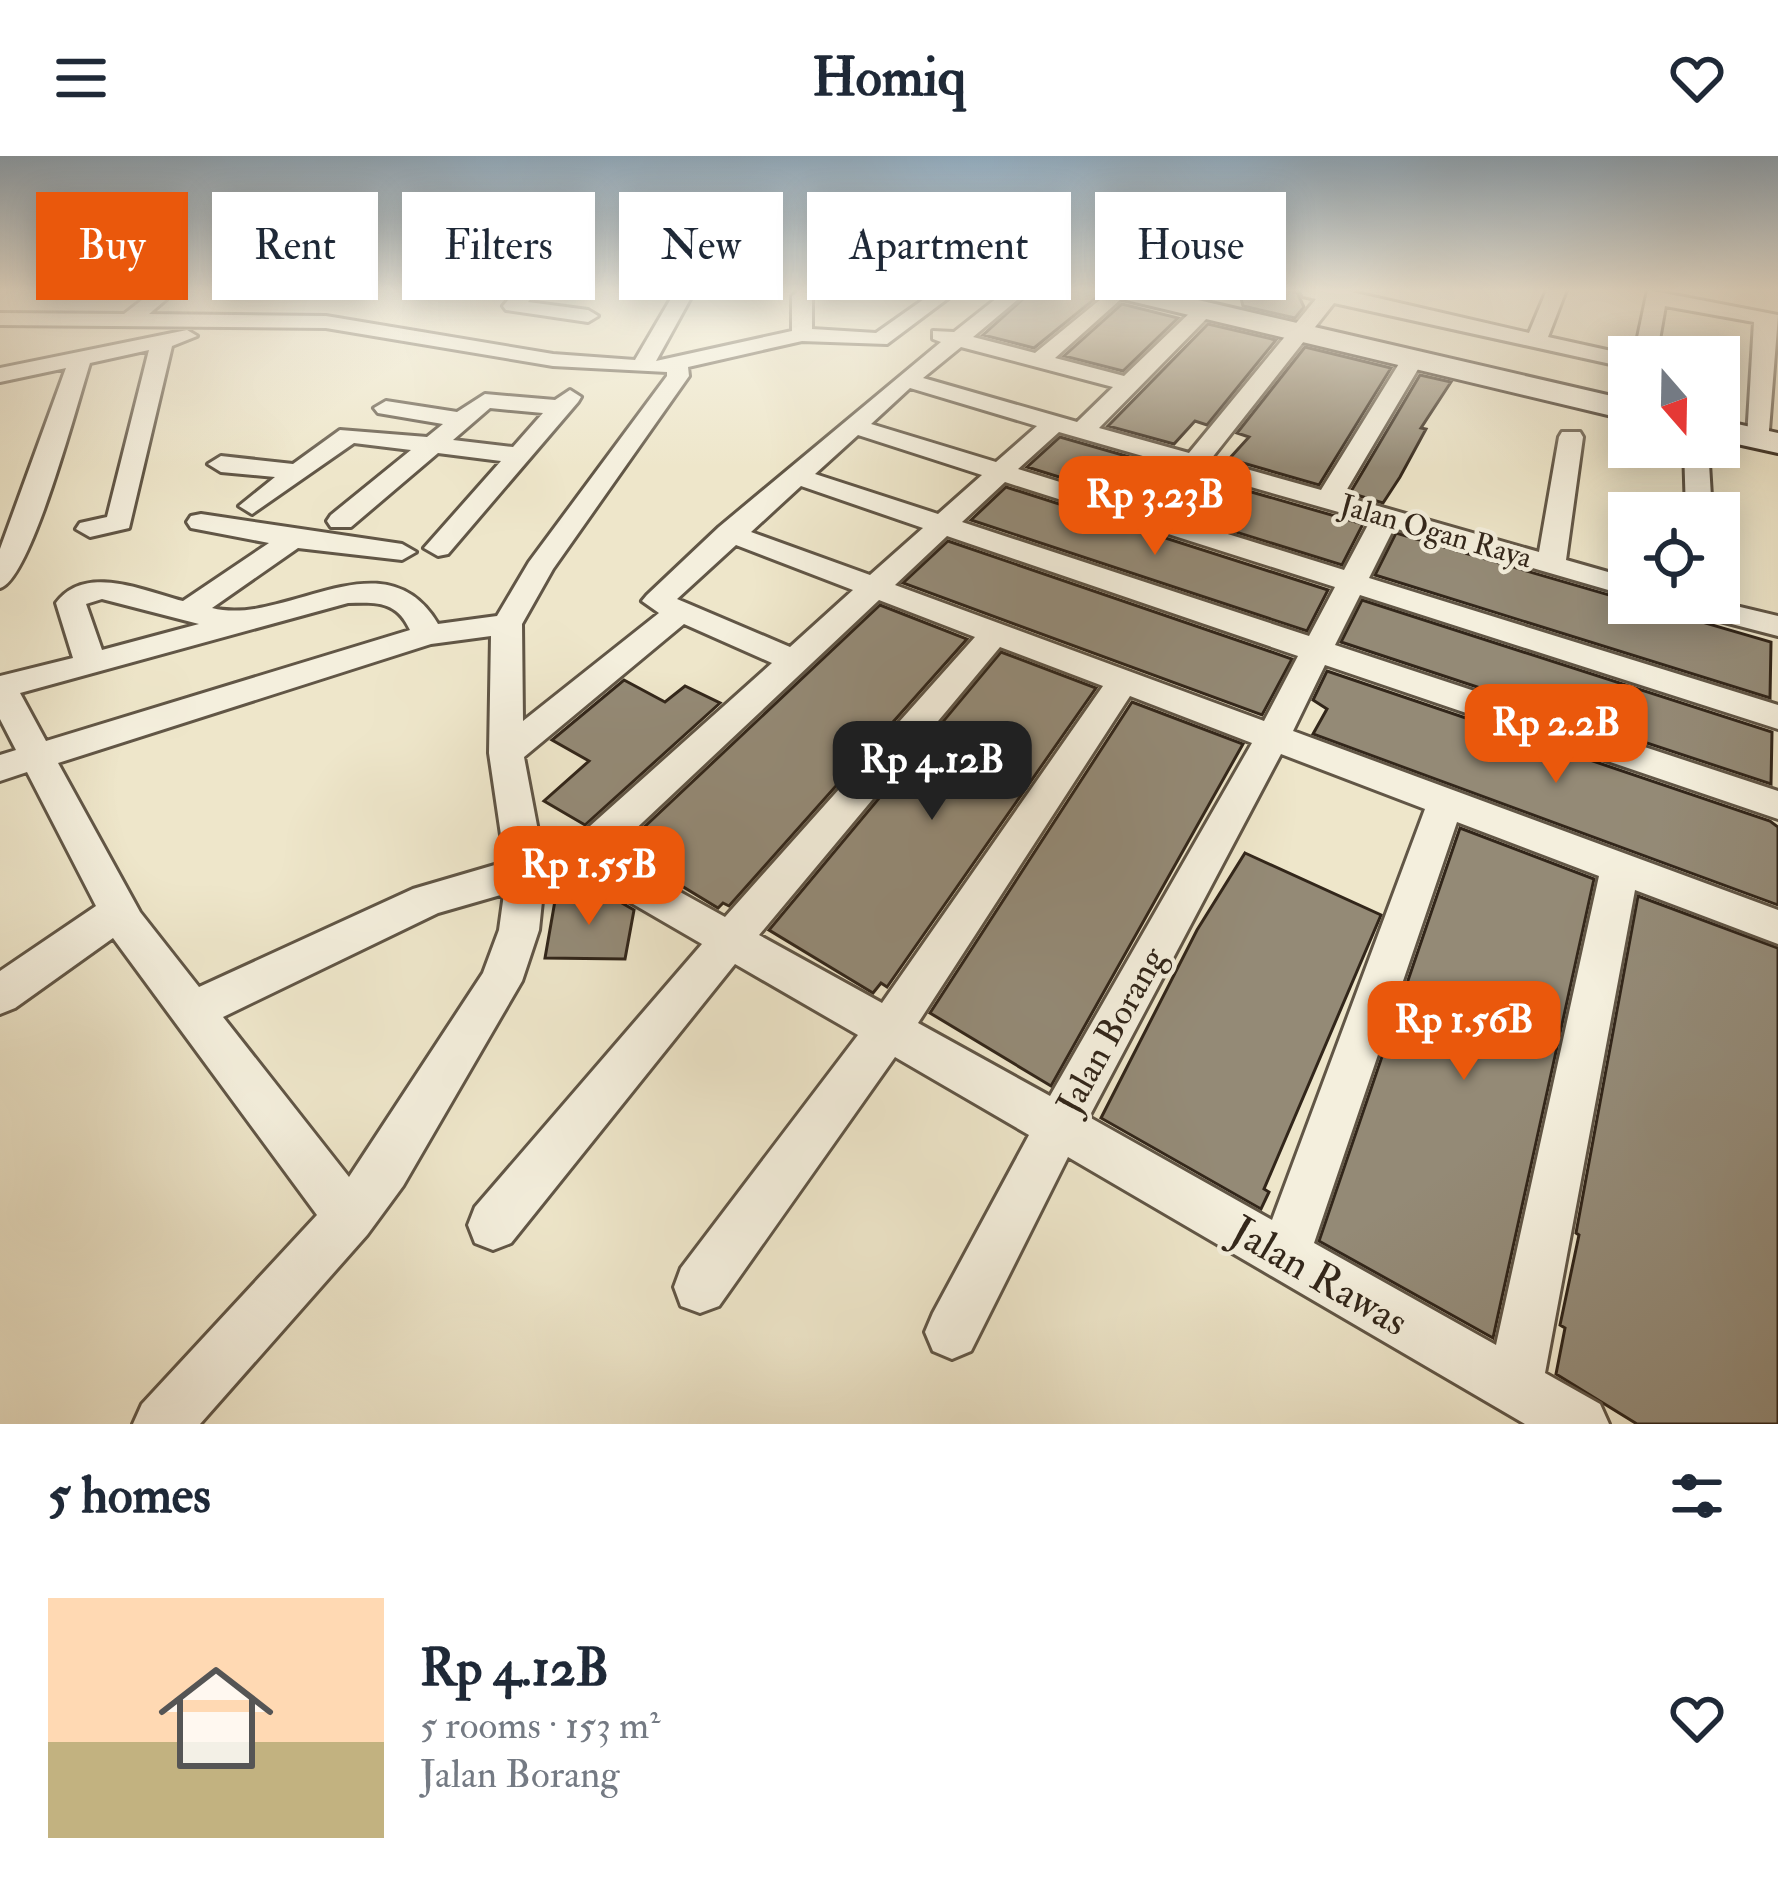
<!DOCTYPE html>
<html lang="en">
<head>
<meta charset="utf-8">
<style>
  body { margin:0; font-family:"IM FELL Double Pica",serif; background:#f6f6f7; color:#1f2937; height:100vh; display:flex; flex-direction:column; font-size:45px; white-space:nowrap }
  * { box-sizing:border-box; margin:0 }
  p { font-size:39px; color:#747a83 }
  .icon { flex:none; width:66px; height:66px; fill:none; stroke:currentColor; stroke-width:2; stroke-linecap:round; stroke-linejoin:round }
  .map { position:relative; height:1268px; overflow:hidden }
  .panel { display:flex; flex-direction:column; background:#fff; flex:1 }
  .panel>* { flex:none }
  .top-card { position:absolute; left:36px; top:36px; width:1707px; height:108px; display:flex; gap:24px }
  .needle { width:78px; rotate:160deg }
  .controls { position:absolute; left:1608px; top:180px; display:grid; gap:24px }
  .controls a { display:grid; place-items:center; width:132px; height:132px; border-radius:0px; background:#fff; box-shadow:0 6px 30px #0003; font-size:60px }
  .price { position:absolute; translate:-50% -102px; padding:0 27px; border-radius:24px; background:#ea580c; color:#fff; font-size:39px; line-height:78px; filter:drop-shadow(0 3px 6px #0008) }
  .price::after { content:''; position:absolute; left:50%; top:72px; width:36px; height:27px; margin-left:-18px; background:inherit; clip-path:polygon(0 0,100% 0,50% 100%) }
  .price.active { background:#222; color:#fff }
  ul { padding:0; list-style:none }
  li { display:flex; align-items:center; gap:36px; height:300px; padding:0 48px }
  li+li { border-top:3px solid #e0e1e3 }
  li span { display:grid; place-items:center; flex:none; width:336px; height:240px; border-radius:0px; color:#555 }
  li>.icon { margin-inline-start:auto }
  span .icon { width:144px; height:144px; fill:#fffc; stroke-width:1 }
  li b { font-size:51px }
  h2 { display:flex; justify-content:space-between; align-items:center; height:144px; padding:0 48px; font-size:51px }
  .tag { padding:0 42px; border-radius:0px; background:#fff; box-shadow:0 6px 30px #0003; font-size:42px; line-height:108px }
  .tag.active { background:#ea580c; color:#fff }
  header { display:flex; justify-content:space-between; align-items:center; height:156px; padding:0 48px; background:#fff; font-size:54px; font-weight:800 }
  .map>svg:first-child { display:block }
  .building { fill:#948a76; stroke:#32261a; stroke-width:3 }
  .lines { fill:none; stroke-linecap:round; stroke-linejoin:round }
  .street-casing { stroke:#615646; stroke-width:6 }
  .secondary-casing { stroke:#32261a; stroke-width:6 }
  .street { fill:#f4efdd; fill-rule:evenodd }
  .secondary { fill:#f4efdd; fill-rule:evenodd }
  .labels { text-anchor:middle; stroke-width:9; stroke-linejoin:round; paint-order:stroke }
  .far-street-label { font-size:30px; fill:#32261a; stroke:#f4efdd }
  .street-label { font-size:36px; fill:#32261a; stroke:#f4efdd }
  .near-street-label { font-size:42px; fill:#32261a; stroke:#f4efdd }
</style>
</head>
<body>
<header><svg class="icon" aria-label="menu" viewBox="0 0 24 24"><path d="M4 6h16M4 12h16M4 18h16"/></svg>Homiq<svg class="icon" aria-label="heart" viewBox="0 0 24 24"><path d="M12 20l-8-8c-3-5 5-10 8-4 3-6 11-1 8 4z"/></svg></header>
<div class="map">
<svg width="1778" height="1268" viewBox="0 0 1778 1268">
  <rect width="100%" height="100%" fill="#eee6ca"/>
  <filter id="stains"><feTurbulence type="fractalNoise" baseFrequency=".00167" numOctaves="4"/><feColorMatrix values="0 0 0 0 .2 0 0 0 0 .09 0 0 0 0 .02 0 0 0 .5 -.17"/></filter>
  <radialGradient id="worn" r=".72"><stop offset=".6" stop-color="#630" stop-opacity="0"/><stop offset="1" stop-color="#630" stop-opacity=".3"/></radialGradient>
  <path class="building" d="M1033,134H1101L1102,137L1034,192L983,179Z
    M1239,134H1296L1304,151L1295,162L1243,150Z
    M1122,148L1178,162L1123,215L1064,200Z
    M1208,168L1276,184L1207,269L1195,265L1174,288L1108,270Z
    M1305,191L1391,212L1319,329L1229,303L1249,281L1237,277Z
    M1420,219L1451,226L1421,272L1426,273L1400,321L1383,347L1350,337Z
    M1060,281L1363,368L1342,409L1027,311Z
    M1006,331L1328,434L1307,475L971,364Z
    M1396,377L1771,486L1770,542L1375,419Z
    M948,385L1292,503L1262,559L903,427Z
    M1362,444L1772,576L1771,628L1341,486Z
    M880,449L967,483L729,750L723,747L718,752L621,693Z
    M1001,496L1096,532L887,831L881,827L873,837L769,774Z
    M1327,515L1770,665L1778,671V749L1313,578L1327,553L1313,544Z
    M624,524L665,546L685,530L720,547L585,669L544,645L589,605L552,584Z
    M1132,546L1243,588L1051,930L930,857Z
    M1460,672L1594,723L1493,1182L1319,1085Z
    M1245,697L1381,759L1264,1033L1269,1036L1261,1053L1101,962L1197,774Z
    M556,739H608L634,754L625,803L545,802Z
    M1638,740L1778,792V1268H1637L1556,1218L1565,1172L1560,1169L1579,1079L1576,1077Z"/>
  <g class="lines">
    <defs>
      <path id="street" d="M155,134H177L149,158L326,160L553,198L635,204L676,134H695L656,205L792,175V140L801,134L812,140V173L876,177L937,134H959L887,188L802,185L688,211L689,220L553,413L522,468L523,565L659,457L642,445L647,439L719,371L941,186L933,183V175L954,176L1007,134H1029L973,181L1035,197L1112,134H1131L1055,202L1124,220L1197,150H1211V158L1099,272L1189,297L1316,143L1303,140L1301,134H1343L1529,177L1547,134H1566L1548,181L1634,200L1648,134L1778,159L1768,287H1750L1747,282L1754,166L1665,150L1656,201H1629V212L1334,147L1211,303L1321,334L1405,198H1421L1424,203L1343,340L1539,396L1559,281L1562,276H1580L1583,281L1566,404L1629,422V440L1394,372L1369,422L1778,549V573L1360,439L1335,489L1778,635V663L1325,509L1293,575L1778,754V788L1635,734L1545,1217L1600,1248L1609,1268H1525L1068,1001L971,1195L952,1203L933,1195L925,1176L933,1157L1029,979L895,901L719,1150L700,1157L681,1150L674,1131L681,1112L858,879L735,808L511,1087L493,1094L475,1087L468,1069L475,1051L702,788L578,716L544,726L539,774L522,825L403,1030L367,1079L200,1268H133L142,1248L317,1059L113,782L15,852L0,858V815L96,750L27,616L0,625V599L16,594L0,563V520L73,502L56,447C85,407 144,435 183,445L269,387L191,372L187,366L191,360L201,358L402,388L416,396L402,404L298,392L212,452C286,471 384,377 438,468L497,460L529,406L667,220V216L553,210L326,172L0,169V157L124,158ZM961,191L1113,231L1077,266L923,222ZM910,232L1037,270L996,306L871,268ZM1059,276L1370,365L1344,414L1018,313ZM858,279L982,319L938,358L815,318ZM1005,326L1335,431L1309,480L962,366ZM801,330L923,372L870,419L751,376ZM947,380L1298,500L1264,565L895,429ZM736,389L853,434L790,491L677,443ZM102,443L199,468L102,494L86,448ZM879,444L975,481L725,761L610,697ZM348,447C377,446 397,445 410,474L46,585L20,537ZM684,468L772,507L570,688L542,696L524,601ZM491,480L489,597L505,706L413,733L199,831L140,756L58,607L431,488ZM1000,491L1103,530L882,847L759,779ZM1130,540L1252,587L1050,940L918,867ZM1281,598L1425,653L1272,1064L1089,961ZM1457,666L1599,720L1496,1189L1314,1087ZM504,738L499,774L483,817L349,1021L223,861L438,757Z
        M517,134H537L528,146L588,154L598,160L588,166L506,154L503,150Z
        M187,174L197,180L172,190L129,372L90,381L76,373L80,367L107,361L149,194L90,207C78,244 31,424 0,432V393L66,212L0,226V212Z
        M570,234L581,241L578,246L448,398L438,400L424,392L501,305L438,297L351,371H331L327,365L331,359L411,294L354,287L252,358L239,350L275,321L221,316L208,308L221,300L293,308L340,274L427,281L443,268L378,257L374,252L386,245L457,256L485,238L555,244ZM490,252L543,257L513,291L453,284Z
        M1684,291H1708L1712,357H1686Z
        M1719,446L1778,460V480L1674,453L1670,447Z"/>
      <path id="secondary" d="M1105,134H1155L1629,244V264L1118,142Z
        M1719,264L1778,277V297L1719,284Z"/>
    </defs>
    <use href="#street" class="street-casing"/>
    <use href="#secondary" class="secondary-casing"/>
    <use href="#street" class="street"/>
    <use href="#secondary" class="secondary"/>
  </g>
  <linearGradient id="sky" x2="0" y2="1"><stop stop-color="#91aec4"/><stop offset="0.43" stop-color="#f7f4e7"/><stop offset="1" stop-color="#f7f4e7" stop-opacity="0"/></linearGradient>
  <rect width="1778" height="312" fill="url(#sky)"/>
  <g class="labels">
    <g class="far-street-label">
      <text transform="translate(1436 375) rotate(16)" y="10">Jalan Ogan Raya</text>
    </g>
    <g class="street-label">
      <text transform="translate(1110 874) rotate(-61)" y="13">Jalan Borang</text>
    </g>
    <g class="near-street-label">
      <text transform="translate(1320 1119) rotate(30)" y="15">Jalan Rawas</text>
    </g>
  </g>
  <rect width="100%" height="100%" filter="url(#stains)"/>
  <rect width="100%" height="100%" fill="url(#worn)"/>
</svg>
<div class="controls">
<a><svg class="needle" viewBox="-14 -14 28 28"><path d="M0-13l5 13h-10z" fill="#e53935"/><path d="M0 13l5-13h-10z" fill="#747a83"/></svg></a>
<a><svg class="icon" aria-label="locate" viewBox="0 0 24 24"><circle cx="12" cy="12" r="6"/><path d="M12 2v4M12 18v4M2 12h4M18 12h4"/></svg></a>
</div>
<b class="price" style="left:1155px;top:402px">Rp 3.23B</b>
<b class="price" style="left:1556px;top:630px">Rp 2.2B</b>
<b class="price active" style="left:932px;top:667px">Rp 4.12B</b>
<b class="price" style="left:589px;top:772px">Rp 1.55B</b>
<b class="price" style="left:1464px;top:927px">Rp 1.56B</b>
<div class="top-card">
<a class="tag active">Buy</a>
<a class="tag">Rent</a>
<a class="tag">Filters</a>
<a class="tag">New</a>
<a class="tag">Apartment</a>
<a class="tag">House</a>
</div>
</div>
<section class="panel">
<h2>5 homes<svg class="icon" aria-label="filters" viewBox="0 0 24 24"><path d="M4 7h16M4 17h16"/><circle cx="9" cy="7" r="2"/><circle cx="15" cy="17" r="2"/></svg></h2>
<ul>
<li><span style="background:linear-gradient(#ffd9b3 60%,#c2b280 0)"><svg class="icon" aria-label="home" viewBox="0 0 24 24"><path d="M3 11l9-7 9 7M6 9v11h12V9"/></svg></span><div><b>Rp 4.12B</b><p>5 rooms · 153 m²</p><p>Jalan Borang</p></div><svg class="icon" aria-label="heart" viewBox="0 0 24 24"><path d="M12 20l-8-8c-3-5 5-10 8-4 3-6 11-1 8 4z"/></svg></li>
</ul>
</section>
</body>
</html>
